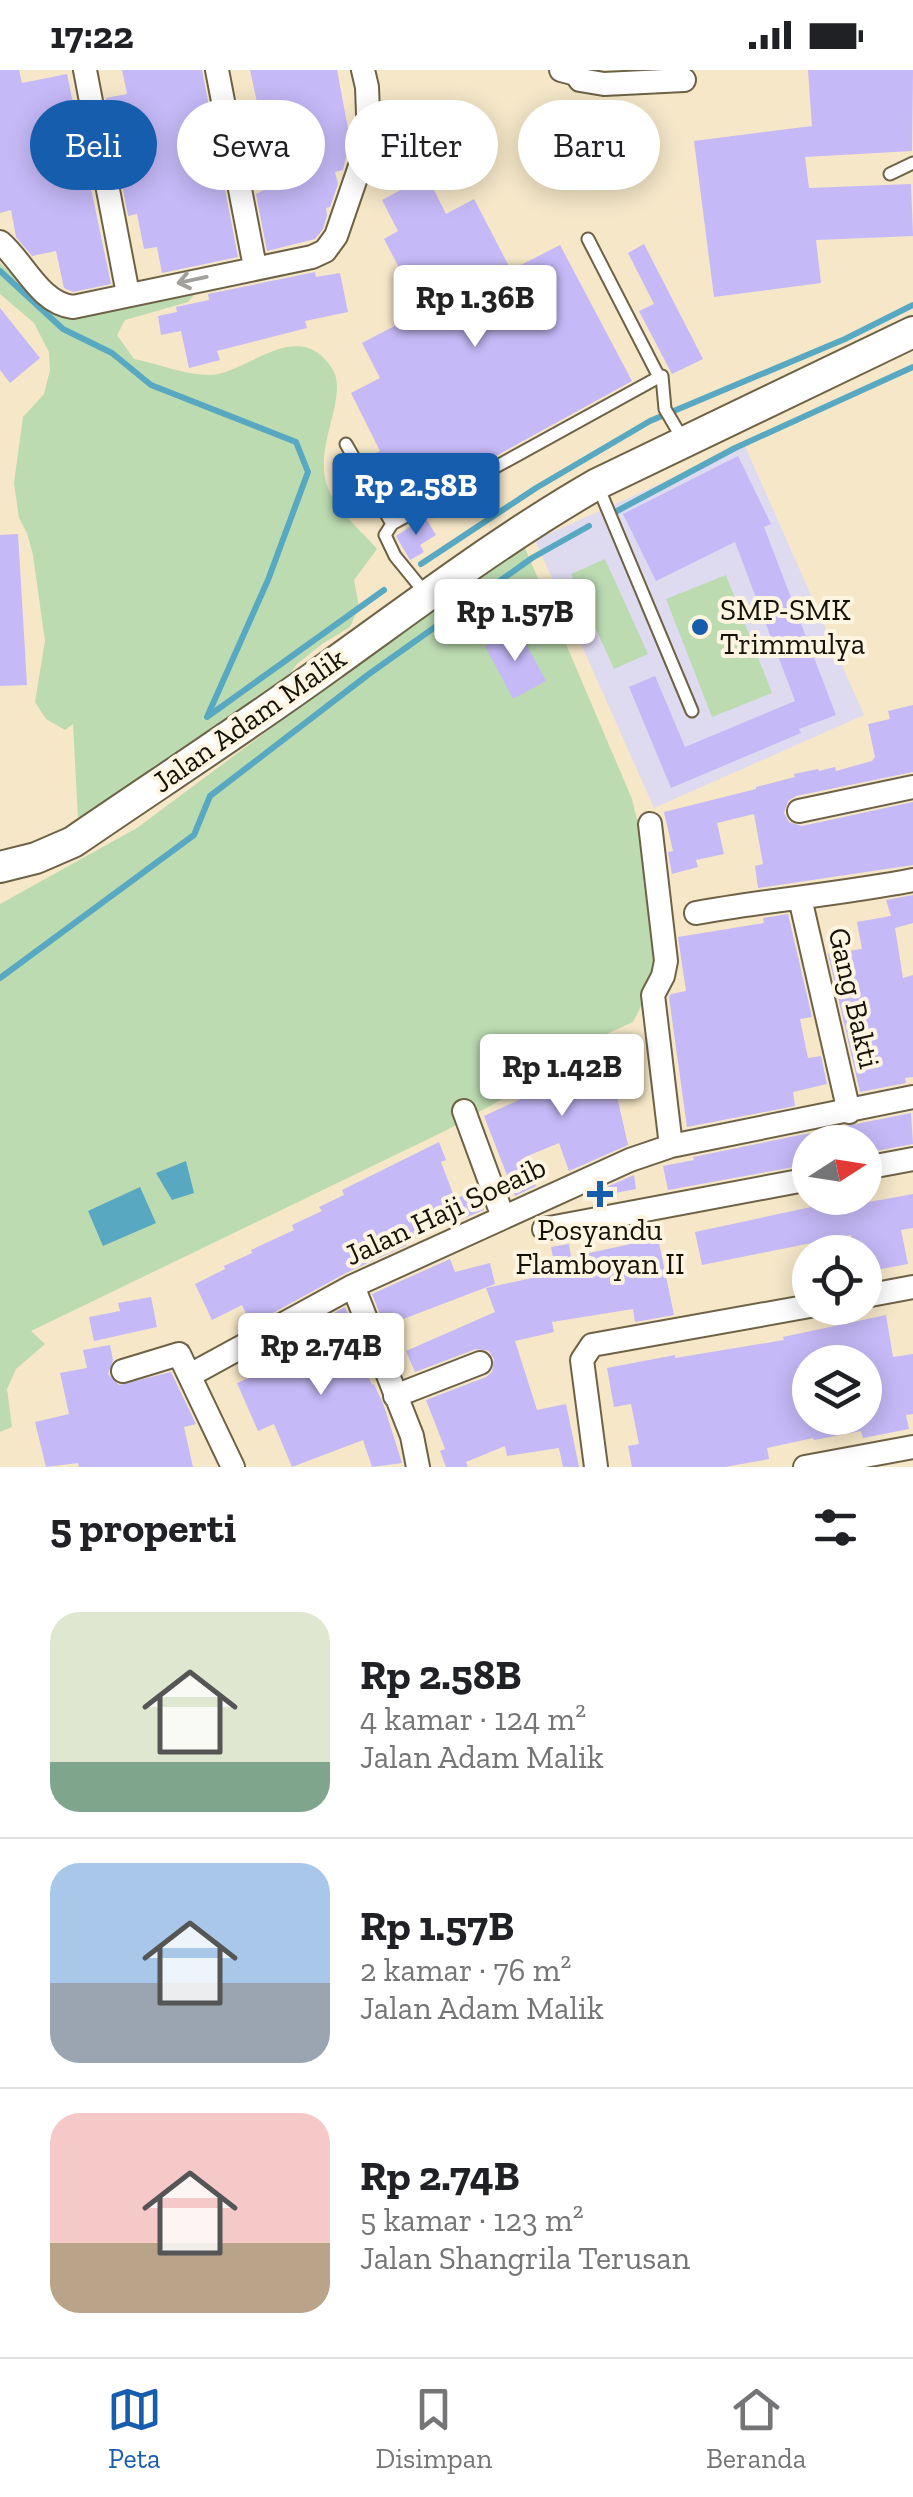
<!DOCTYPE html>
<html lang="id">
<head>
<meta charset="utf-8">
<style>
  body { margin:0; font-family:"Zilla Slab",serif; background:#f2f2f2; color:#202124; height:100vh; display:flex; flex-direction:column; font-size:38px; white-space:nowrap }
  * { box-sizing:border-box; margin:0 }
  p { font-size:32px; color:#757577 }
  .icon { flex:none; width:55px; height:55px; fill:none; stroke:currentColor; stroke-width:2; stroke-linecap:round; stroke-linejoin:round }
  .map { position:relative; height:1397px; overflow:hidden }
  .drawer { display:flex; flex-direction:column; background:#fff; flex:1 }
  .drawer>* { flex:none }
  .guide { position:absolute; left:30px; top:30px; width:855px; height:90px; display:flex; gap:20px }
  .needle { width:65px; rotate:78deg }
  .tools { position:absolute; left:792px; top:1055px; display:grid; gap:20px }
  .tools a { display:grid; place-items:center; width:90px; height:90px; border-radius:50%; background:#fff; box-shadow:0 5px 25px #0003; font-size:50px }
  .price { position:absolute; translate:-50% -85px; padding:0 22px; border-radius:10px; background:#fff; color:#222; font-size:32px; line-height:65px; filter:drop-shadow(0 2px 5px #0008) }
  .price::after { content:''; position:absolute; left:50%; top:60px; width:30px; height:22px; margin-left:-15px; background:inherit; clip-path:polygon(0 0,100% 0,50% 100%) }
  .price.current { background:#175dad; color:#fff }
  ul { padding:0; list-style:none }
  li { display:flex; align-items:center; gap:30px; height:250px; padding:0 50px }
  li+li { border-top:2px solid #e0e0e0 }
  li span { display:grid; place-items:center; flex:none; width:280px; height:200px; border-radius:30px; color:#555 }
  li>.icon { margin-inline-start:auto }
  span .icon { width:120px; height:120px; fill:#fffc; stroke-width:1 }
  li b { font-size:42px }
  h2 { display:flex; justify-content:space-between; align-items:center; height:120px; padding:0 50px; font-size:42px }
  .chip { padding:0 35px; border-radius:45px; background:#fff; box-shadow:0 5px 25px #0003; font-size:35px; line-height:90px }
  .chip.current { background:#175dad; color:#fff }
  .status { display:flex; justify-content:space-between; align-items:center; height:70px; padding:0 50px; background:#fff; direction:ltr }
  .status svg { height:28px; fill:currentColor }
  .menu { display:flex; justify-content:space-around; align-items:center; height:140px; border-top:2px solid #e0e0e0; background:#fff; font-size:28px; color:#757577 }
  .menu a { display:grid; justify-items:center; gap:5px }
  .menu .current { color:#175dad }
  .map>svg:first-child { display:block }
  .education { fill:#dedbf1 }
  .green { fill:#bcdbb1 }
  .water { fill:#58a8c1 }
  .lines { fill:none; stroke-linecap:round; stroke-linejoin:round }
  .stream { stroke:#58a8c1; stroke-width:6 }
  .building { fill:#c5b9f7; fill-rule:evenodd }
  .lane-casing { stroke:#6e6246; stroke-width:15 }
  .street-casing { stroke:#6e6246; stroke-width:26 }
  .secondary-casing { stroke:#6e6246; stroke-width:34 }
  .lane { stroke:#fff; stroke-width:11 }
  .street { stroke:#fff; stroke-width:22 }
  .secondary { stroke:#fff; stroke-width:30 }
  .oneway { stroke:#a2a09c }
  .poi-dot { fill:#175dad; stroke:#fdf5e2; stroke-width:4 }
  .labels { text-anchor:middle; stroke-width:8; stroke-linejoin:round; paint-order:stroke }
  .poi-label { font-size:30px; fill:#171208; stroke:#fdf5e2; text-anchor:start }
  .street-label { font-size:30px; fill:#171208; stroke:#fdf5e2 }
</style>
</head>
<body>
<div class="status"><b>17:22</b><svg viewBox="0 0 49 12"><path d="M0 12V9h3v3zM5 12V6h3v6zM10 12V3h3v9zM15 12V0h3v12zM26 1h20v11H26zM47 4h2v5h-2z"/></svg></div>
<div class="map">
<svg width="913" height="1397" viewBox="0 0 913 1397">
  <rect width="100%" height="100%" fill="#f5e7c8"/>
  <path class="education" d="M745,376L864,645L654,738L535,470Z"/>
  <path class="green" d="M0,193L54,243L70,249L192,218L195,224L188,232L125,250L117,265L134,289C158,294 186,305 209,305C246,305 299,244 333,300C348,326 315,375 326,412C333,438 360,459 377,479L354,510L359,537L350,557L322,574L297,594L284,612L235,644L207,669L78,749L73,654L65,660L46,649L35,632L45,571L33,485L27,463L19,448L14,413L23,347L44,324L50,300L49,282L34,253L0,224Z
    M522,471L632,729L639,758L655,909L633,952L558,986L542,1007L447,1060L31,1261L45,1274L16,1299L7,1319L12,1357L0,1362V834L137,758Z
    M605,489L648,584L614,599L571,504Z
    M726,505L772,623L712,647L666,529Z"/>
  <path class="water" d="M186,1091L194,1123L172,1130L156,1103Z
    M140,1117L156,1153L103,1176L88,1141Z"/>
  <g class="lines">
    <path class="stream" d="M0,201L63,259L112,283L151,315L296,372L308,402L268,510L207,647L384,520
      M617,441L735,378L913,297
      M421,494L536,418L650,351L845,269L913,235
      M0,908L194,765L210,726L369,604L532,488L589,456"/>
  </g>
  <path class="building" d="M0,0H19L22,13L67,4L111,214L73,222L64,218L56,181L32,186L16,167L11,140L0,143Z
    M122,0H202L238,187L162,203L157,177L144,179L137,144L128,146L106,28L127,24Z
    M250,0H337L350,69L343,100L335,102L338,114L330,137L326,138L327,145L323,159L315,169L267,181L256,124L264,120L243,35L257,32Z
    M808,0H913L912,81L805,87L809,118L911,114L913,166L816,170L821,213L714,227L694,71L812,56Z
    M427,106L446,144L474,129L511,200L560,175L632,311L396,441L365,388L380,381L351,323L380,308L362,273L467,218L415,228L384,169L398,161L382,130Z
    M644,174L703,289L672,304L639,241L654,234L628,183Z
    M315,202L316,207L340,203L348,242L305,251L307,258L217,281L220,290L189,298L181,261L161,265L158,246L177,242L176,237L209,230L208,224Z
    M0,238L40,288L10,313L0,300Z
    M738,386L771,454L764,457L836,645L799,659L801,663L671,718L629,617L655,606L685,677L795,631L735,472L656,511L623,444Z
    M425,447L436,465L420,475L424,482L410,490L396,466Z
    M18,464L27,615L0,616V465Z
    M518,559L546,611L513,629L485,576Z
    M913,635V702L796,726L788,731L784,743L789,752L802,756L913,732V795L758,818L755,796L763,794L754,744L717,753L724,784L696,790L698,797L672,804L668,782L673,781L664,742L756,719V717L795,707L794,704L818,699L819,701L835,697L836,701L872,691L875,687L868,654L890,649L888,641Z
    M913,825V853L895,858L903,908L913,905V1007L905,1008L906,1013L860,1022L828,884L862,879L857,852L891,846L886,830Z
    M788,844L812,947L800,949L808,988L821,986L827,1014L793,1022L795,1036L687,1057L669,927L671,924L686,921L678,867L764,853L763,848Z
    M605,974L628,1075L569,1101L559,1073L525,1087L536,1116L515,1126L484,1046L525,1027L524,1023L551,1012L549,1006L574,997L570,981Z
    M911,1043L913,1074L865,1083V1072H812L811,1063Z
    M810,1063V1094L668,1120L663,1096L694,1090L693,1087Z
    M439,1072L446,1090L441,1092L455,1129L477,1120L484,1140L406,1172L407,1175L346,1203L251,1255L242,1235L212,1250L195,1214L225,1199L224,1196L252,1183L251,1180L294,1160L292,1155L322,1141L319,1137L344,1125L342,1120Z
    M634,1105L636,1119L594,1127L593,1123Z
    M913,1124V1158L901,1160L908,1194L865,1202V1182H854L851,1165L702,1195L695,1162L816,1136L840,1134L841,1137Z
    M658,1168L674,1245L635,1252L633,1239L552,1252L554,1262L515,1271L537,1340L566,1334L579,1397H563L559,1378L507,1386L505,1376L466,1392L468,1397H446L440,1381L445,1379L426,1330L486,1307L492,1302L494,1289L489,1281L476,1279L415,1302L406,1281L495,1242L486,1218L556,1203L551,1177L569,1174L571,1187Z
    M450,1189L455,1202L490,1193L495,1214L385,1256L372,1224Z
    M151,1227L157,1257L94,1271L89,1247L120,1241L118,1233Z
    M345,1237L353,1256L348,1258L372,1315L374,1314L384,1336L402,1393L372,1397L363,1370L292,1397L274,1354L258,1361L237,1313L266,1301L261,1289L317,1267L312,1255Z
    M886,1245L893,1287L913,1284V1344L906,1345L909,1359L863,1368L861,1361L814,1370L813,1368L767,1378L769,1389L725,1397H632L628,1376L639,1374L631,1334L614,1337L607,1298L675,1285V1288L784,1270L783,1267ZM810,1292H865V1348H810Z
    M110,1275L113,1290L108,1304L119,1315L171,1302L196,1354L184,1357L193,1397H79L78,1393L46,1397L35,1352L69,1344L60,1303L87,1298L83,1280Z"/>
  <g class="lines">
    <defs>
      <path id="lane" d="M890,104L913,93
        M588,169L659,307L662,306L665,339L682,368
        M346,374L392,454L659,307
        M597,414L692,641
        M392,454L385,465L395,486L426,524"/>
      <path id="street" d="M85,0L128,224
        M217,0L255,197
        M561,0L576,4L580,10L604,14L684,10
        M0,172C24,192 39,233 73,237L312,187L325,181L336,166L369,70L367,17L363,0
        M799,741L913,717
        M650,754L666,891L663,906L653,925L671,1076
        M800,828L849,1042
        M696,843C768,830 841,824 913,810
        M464,1041L503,1147
        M865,1098L913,1089
        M544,1159L810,1109
        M353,1216L412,1366L418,1397
        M865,1226L913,1217
        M123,1301L179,1284L233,1397
        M192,1304L353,1216L630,1090L671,1076L913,1027
        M395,1326L480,1293
        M596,1397L582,1290L592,1275L810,1236
        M805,1397L913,1377"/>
      <path id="secondary" d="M0,797L36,788L73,772C159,713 247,656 331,595C419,532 503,468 597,414L913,262"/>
    </defs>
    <use href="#lane" class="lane-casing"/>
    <use href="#street" class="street-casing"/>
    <use href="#secondary" class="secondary-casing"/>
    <use href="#lane" class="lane"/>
    <use href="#street" class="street"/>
    <use href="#secondary" class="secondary"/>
  </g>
  <defs><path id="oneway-shaft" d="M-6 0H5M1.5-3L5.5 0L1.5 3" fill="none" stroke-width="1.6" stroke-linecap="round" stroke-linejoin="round" transform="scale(2.5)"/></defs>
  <use class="oneway" href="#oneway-shaft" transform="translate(192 210) rotate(168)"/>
  <g class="poi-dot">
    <circle cx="700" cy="557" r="10"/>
    <path d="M595 1109h10v10h10v10h-10v10h-10v-10h-10v-10h10z"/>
  </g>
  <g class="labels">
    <g class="poi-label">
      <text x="720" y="550">SMP-SMK<tspan x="720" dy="34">Trimmulya</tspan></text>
      <text x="600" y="1170" text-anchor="middle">Posyandu<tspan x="600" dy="34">Flamboyan II</tspan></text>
    </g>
    <g class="street-label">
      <text transform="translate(249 650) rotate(-35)" y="10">Jalan Adam Malik</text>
      <text transform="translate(854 928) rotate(77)" y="10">Gang Bakti</text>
      <text transform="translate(445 1141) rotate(-25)" y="10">Jalan Haji Soeaib</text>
    </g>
  </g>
</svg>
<div class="tools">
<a><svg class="needle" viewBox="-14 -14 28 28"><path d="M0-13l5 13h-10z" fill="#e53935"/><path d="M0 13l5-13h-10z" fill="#757577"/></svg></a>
<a><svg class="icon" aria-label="locate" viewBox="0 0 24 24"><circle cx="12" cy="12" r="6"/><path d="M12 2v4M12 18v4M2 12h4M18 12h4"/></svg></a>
<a><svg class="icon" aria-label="layers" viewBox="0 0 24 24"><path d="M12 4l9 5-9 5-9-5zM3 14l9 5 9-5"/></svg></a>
</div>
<b class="price" style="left:475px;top:280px">Rp 1.36B</b>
<b class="price current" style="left:416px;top:468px">Rp 2.58B</b>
<b class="price" style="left:515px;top:594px">Rp 1.57B</b>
<b class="price" style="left:562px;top:1049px">Rp 1.42B</b>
<b class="price" style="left:321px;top:1328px">Rp 2.74B</b>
<div class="guide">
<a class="chip current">Beli</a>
<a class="chip">Sewa</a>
<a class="chip">Filter</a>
<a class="chip">Baru</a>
</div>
</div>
<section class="drawer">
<h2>5 properti<svg class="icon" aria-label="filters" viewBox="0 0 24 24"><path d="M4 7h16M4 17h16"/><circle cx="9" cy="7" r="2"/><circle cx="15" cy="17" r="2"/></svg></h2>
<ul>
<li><span style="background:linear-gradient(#dfe7d0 75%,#7fa58c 0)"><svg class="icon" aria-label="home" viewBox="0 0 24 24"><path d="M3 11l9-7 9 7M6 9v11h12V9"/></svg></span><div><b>Rp 2.58B</b><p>4 kamar · 124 m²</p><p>Jalan Adam Malik</p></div></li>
<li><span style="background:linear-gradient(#a9c7e8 60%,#9aa5b1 0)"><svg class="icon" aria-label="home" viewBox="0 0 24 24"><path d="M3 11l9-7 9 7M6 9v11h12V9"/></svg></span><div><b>Rp 1.57B</b><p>2 kamar · 76 m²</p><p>Jalan Adam Malik</p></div></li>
<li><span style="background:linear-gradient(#f6c9c9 65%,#b9a48a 0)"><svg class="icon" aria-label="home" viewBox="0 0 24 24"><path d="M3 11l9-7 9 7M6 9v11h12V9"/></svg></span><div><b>Rp 2.74B</b><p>5 kamar · 123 m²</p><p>Jalan Shangrila Terusan</p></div></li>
</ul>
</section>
<nav class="menu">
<a class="current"><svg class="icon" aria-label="map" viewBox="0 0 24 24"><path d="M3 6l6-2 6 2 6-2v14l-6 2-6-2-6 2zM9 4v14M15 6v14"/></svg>Peta</a>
<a><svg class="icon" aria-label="saved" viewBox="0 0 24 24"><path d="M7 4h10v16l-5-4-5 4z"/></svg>Disimpan</a>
<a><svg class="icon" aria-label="home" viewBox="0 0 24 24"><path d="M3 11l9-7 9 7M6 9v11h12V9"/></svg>Beranda</a>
</nav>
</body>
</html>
